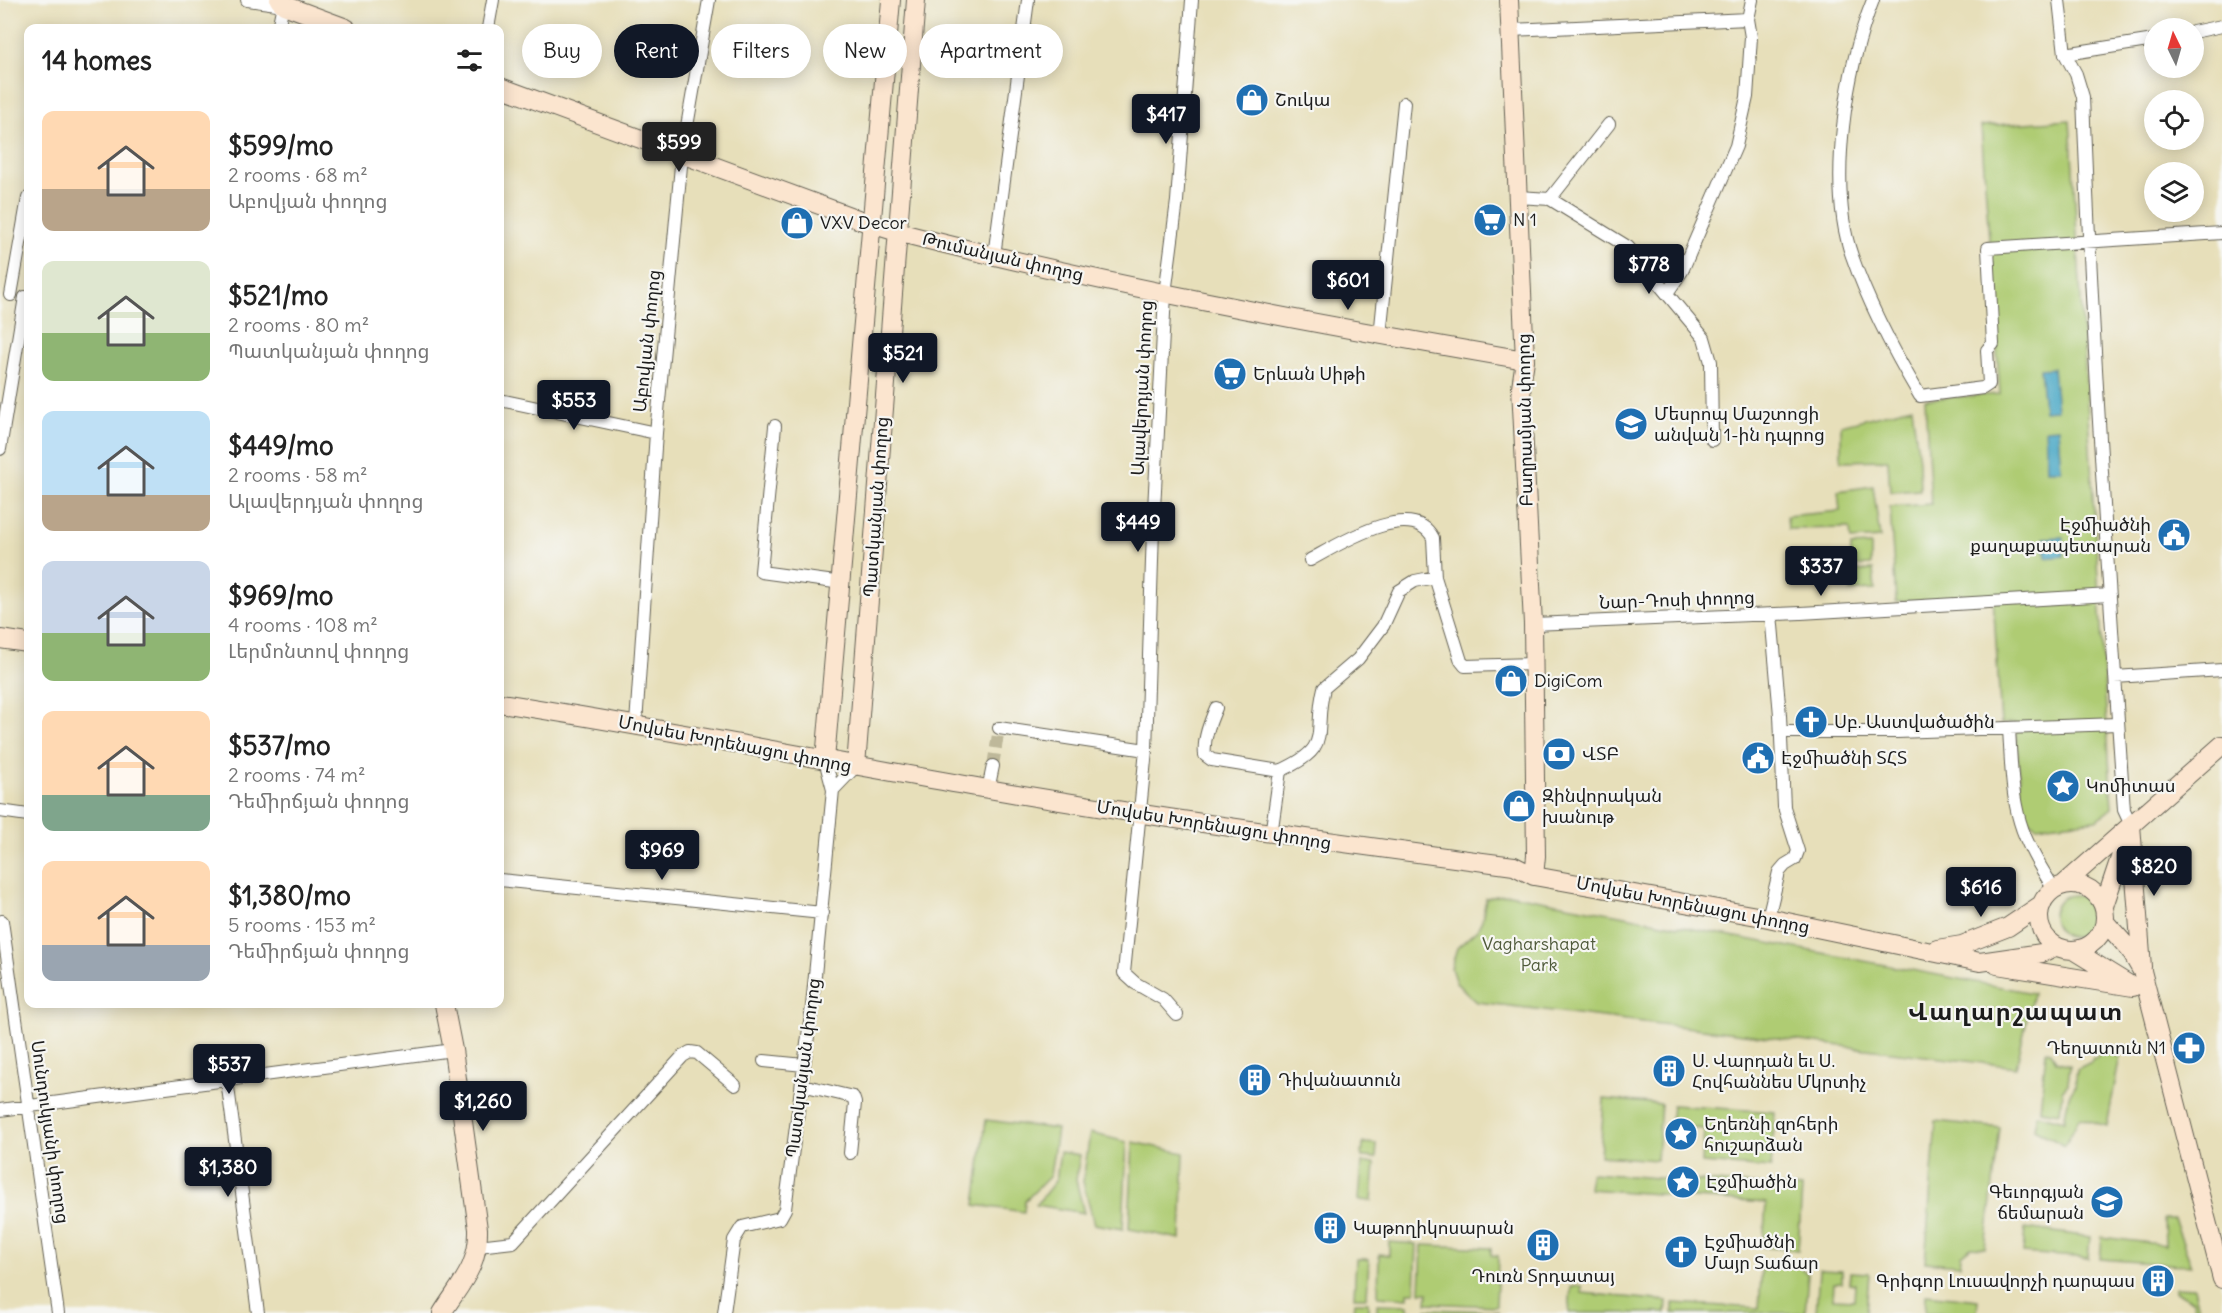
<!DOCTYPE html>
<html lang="en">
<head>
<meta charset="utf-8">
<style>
  body { margin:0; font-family:Delius,"Noto Sans Armenian",sans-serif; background:#f6f6f6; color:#222; height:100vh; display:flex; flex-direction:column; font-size:22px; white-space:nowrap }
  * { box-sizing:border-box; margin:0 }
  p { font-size:20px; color:#767676 }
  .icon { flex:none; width:33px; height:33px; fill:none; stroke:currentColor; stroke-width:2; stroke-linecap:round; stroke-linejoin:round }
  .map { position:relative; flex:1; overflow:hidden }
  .sheet { position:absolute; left:24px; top:24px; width:480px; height:984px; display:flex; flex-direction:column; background:#fff; border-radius:12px; box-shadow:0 3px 15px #0003 }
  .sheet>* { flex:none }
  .banner { position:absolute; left:522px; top:24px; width:570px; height:54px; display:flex; gap:12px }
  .needle { width:39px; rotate:355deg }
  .fabs { position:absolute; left:2144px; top:18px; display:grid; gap:12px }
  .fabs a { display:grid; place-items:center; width:60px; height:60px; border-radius:50%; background:#fff; box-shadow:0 3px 15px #0003; font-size:30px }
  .price { position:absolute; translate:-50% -51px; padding:0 14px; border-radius:6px; background:#111827; color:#fff; font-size:20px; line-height:39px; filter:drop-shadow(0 2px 3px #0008) }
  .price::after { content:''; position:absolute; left:50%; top:36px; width:18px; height:14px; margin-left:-9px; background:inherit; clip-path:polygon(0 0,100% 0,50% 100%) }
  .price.on { background:#222; color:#fff }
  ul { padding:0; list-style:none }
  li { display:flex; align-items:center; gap:18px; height:150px; padding:0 18px }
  li span { display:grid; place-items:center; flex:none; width:168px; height:120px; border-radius:12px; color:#555 }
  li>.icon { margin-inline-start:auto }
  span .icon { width:72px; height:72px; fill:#fffc; stroke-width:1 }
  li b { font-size:26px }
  h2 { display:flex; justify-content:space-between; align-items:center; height:72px; padding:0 18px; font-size:26px }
  .tag { padding:0 21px; border-radius:27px; background:#fff; box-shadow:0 3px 15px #0003; font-size:21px; line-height:54px }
  .tag.on { background:#111827; color:#fff }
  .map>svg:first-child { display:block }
  .green { fill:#afcc73; stroke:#667448; stroke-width:1.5 }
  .water { fill:#45a6c5; stroke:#306170; stroke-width:1.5 }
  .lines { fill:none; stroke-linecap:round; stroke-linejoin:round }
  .street-tunnel { stroke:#beb89a; stroke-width:12; stroke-dasharray:12 6; stroke-linecap:butt }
  .street-casing { stroke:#636053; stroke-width:14 }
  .secondary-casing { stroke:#636053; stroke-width:20 }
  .street { stroke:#fff; stroke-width:12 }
  .secondary { stroke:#fbe5cf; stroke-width:18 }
  .labels { text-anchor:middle; stroke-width:4.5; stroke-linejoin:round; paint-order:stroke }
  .poi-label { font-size:18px; fill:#1c1c1c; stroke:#f6f6f2; text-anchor:start }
  .street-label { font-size:18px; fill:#1c1c1c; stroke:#f6f6f2 }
  .park-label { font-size:18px; fill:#4f5a3a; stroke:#f6f6f2 }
  .district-label { font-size:24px; font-weight:bold; letter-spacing:1.5px; fill:#1c1c1c; stroke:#f6f6f2 }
</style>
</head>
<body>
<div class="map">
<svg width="2222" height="1313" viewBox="0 0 2222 1313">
  <rect width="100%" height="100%" fill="#f6f6f2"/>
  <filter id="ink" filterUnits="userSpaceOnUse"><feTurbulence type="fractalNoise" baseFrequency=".0167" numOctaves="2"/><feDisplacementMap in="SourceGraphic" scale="12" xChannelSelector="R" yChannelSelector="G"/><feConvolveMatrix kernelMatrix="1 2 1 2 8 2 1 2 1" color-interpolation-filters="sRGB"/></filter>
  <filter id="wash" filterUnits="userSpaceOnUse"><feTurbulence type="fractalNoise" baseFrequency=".008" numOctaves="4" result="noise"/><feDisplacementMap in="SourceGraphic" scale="24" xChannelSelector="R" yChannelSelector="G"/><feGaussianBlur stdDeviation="1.35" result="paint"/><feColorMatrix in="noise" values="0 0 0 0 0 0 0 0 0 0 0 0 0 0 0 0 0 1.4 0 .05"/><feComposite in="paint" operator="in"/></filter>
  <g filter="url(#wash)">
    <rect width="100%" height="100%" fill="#e7dfba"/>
    <path class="green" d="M2070,120L2112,808L2097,820L2036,826L2023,814L2015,723L2001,724L1993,596L1896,602L1890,507L1931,504L1925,399L2000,394L1981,126Z
      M1912,407L1919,461L1920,490L1890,492L1888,460L1841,461V425Z
      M1873,486L1880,538L1851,540L1850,528L1788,529L1787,516L1840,511L1838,491Z
      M1871,545V565L1851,566V546Z
      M1873,570L1875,590L1851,591L1850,572Z
      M1509,894L2033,993L2016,1067L1477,1002L1456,983L1451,968L1457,948L1477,930L1482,920L1486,898Z
      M2053 916a21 21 0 1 1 42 0a21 21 0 1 1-42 0Z
      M2046,1051L2051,1052L2056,1061L2070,1065L2068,1084L2062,1091L2060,1113L2040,1110Z
      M2099,1052L2120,1056L2107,1126L2079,1118L2065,1146L2034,1129L2037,1114L2064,1121L2069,1095L2075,1086L2077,1069L2091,1062L2093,1058H2097Z
      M1604,1099L1661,1104L1657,1160L1600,1156Z
      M1672,1105L1775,1112L1771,1168L1702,1163L1704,1129L1670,1126Z
      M986,1120L1057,1129L1050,1176L1025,1201L1024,1212L975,1205Z
      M1936,1121L2000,1128L1985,1248L1971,1247L1961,1255L1960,1265L1925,1262Z
      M1090,1133L1127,1142L1123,1229L1094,1224L1083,1182Z
      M1133,1142L1184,1153L1181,1239L1129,1229Z
      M1363,1143L1377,1144L1376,1158L1362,1157Z
      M1060,1152L1080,1155L1076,1180L1084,1213L1036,1205L1056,1180Z
      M1362,1163H1375L1372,1201L1359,1200Z
      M1591,1173L1671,1179L1670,1195L1589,1189Z
      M1684,1180L1802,1188L1798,1250L1763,1247L1766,1203L1682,1197Z
      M2164,1219H2174L2192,1266L2100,1259L2102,1237L2165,1245Z
      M2025,1228L2090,1237L2088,1258L2023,1253Z
      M1389,1242L1417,1244L1415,1292H1408V1298L1378,1296L1379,1254L1389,1255Z
      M1422,1245L1491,1248V1255L1498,1256L1496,1306L1427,1303L1428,1292H1420Z
      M1356,1259H1369L1367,1297H1354Z
      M1762,1263L1800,1266L1808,1274L1805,1313H1673V1303L1759,1308Z
      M1819,1270L1842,1271V1283H1834L1833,1299L1854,1300L1855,1284L1849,1283L1850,1272L1869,1273L1866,1313H1816Z
      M1582,1286V1293L1667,1301L1666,1313H1569L1571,1287Z
      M2175,1287L2194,1288L2200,1313H2194V1301L2175,1291Z
      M1926,1294L1978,1300L1977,1313H1925Z
      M1355,1302H1368V1313H1354Z
      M1377,1304L1408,1305V1310L1413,1311V1313H1377Z
      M1427,1309L1497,1311V1313H1420L1426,1312Z"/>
    <path class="water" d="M2053,368L2057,410L2044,411L2040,369Z
      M2058,428L2061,470H2047L2045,429Z
      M2063,537L2064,556L2046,558L2044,538Z"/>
  </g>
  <g filter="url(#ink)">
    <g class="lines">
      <path class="street-tunnel" d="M993,766L999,728"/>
      <defs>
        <path id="street" d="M247,0L284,5
          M1873,0C1846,67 1827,186 1852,256C1869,305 1894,352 1920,396L1983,388L1989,384L1987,350L1993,344L1988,248L2222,233
          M2059,0L2065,54L2076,74L2083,97C2092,335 2108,572 2124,810L2131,825
          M278,28L284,0
          M488,28L493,0
          M1510,30L1748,19L1752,0
          M2193,32L2222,26
          M2065,54L2154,40
          M1518,197L1550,199L1628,247L1704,338L1711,362L1712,440
          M1550,199L1609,124
          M994,256L1028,0
          M1667,293L1682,271L1736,146L1747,97L1751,37L1748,19
          M11,295L28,198
          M1380,336L1404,103
          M500,400L656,433
          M775,426L761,572L842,583
          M0,449L25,297
          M1310,560C1336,546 1412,497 1433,538L1435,577L1461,661L1465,666L1533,664
          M1533,624L1801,613L2110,595
          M2115,677L2222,670
          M1216,708C1210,722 1203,739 1205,755L1212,760L1280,771
          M636,724L656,433L682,155L709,0
          M999,728L1146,750
          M2009,729C2011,759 2011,792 2020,822C2027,846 2041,868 2054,889
          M1781,732H1897L2118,724
          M833,790L856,766
          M988,790L993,766
          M0,811L28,815
          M1271,835L1280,771C1335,746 1312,735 1324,688L1358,659L1383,626L1399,591L1415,581L1435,577
          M500,880L822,913
          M1768,918L1779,872L1785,865L1795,859L1798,851L1784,807L1780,715L1771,614
          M2,921L58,1313
          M1177,1015L1163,999L1135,983L1124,973L1146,750L1153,529L1165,294L1177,201L1192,0
          M764,1061L804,1065
          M227,1080L258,1313
          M802,1085L853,1097L855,1103L850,1153
          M0,1110L453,1050
          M478,1246L513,1242L683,1056L690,1052L697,1053L735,1085
          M724,1313L734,1240L742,1227L780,1218L785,1209L812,1006L833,790L825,760"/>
        <path id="secondary" d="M279,0L284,5L346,28
          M1509,0L1525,360L1521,387L1533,624L1536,856L1534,876
          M500,87L871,224L897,232C1104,285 1314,324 1525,360
          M0,639L28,643
          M500,703C663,728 825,761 988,789C1162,819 1338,843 1514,866L1534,876L1768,918L1980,962L2042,953L2056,946
          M825,760L891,0
          M856,766L916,0
          M2131,825L2142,967
          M2039 917a33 33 0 1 1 66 0a33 33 0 1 1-66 0Z
          M2063,885L2222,745
          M2104,906L2128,834
          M2105,922L2130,950L2142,971L2222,1279
          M1937,949L1962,945L2008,927L2042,904
          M2073,950L2128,984
          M1997,965L2133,987
          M442,1313C461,1283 479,1266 478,1229L453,1050L444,1004"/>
      </defs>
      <use href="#street" class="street-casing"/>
      <use href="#secondary" class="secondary-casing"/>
      <use href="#street" class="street"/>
      <use href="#secondary" class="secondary"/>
    </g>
  </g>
  <defs>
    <symbol id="shop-disc" viewBox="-11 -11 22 22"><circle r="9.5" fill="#1f6fb2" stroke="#f6f6f2"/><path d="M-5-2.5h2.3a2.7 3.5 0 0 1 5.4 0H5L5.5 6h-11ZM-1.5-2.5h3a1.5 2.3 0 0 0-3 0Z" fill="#fff"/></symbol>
    <symbol id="supermarket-disc" viewBox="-11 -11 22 22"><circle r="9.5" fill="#1f6fb2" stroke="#f6f6f2"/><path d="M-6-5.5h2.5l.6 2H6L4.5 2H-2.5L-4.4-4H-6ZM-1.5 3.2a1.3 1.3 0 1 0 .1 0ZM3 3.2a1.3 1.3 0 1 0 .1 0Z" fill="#fff"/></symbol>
    <symbol id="school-disc" viewBox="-11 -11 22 22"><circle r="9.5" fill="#1f6fb2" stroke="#f6f6f2"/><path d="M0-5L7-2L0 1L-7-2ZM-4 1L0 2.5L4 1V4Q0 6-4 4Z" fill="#fff"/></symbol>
    <symbol id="civic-disc" viewBox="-11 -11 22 22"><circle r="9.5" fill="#1f6fb2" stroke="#f6f6f2"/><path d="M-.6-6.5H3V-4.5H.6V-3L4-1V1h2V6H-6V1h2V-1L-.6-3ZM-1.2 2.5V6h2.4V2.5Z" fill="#fff"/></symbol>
    <symbol id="church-disc" viewBox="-11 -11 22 22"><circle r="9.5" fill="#1f6fb2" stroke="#f6f6f2"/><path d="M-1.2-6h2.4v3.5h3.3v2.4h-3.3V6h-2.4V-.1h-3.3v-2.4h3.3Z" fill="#fff"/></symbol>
    <symbol id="bank-disc" viewBox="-11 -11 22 22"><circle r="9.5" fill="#1f6fb2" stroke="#f6f6f2"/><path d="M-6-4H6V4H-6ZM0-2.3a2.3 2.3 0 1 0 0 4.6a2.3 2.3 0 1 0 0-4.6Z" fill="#fff"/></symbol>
    <symbol id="sight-disc" viewBox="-11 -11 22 22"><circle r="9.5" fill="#1f6fb2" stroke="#f6f6f2"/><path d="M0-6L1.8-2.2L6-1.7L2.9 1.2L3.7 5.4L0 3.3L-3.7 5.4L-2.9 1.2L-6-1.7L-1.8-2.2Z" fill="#fff"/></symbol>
    <symbol id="pharmacy-disc" viewBox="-11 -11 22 22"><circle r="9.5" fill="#1f6fb2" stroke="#f6f6f2"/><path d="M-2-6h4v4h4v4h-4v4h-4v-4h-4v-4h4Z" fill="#fff"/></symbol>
    <symbol id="building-disc" viewBox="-11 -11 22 22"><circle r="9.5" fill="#1f6fb2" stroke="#f6f6f2"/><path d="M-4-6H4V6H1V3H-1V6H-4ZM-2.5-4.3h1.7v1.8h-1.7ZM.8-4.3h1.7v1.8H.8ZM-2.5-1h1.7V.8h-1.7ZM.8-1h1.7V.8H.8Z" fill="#fff"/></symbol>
    <symbol id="university-disc" viewBox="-11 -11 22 22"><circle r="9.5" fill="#1f6fb2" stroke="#f6f6f2"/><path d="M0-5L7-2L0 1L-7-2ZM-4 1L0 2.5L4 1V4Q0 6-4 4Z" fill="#fff"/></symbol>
  </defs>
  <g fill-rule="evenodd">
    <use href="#shop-disc" x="1233" y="81" width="38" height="38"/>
    <use href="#supermarket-disc" x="1471" y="201" width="38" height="38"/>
    <use href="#shop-disc" x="778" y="204" width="38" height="38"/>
    <use href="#supermarket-disc" x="1211" y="355" width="38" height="38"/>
    <use href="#school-disc" x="1612" y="405" width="38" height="38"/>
    <use href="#civic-disc" x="2155" y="516" width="38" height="38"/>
    <use href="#shop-disc" x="1492" y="662" width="38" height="38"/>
    <use href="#church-disc" x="1792" y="703" width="38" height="38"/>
    <use href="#bank-disc" x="1540" y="735" width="38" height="38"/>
    <use href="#civic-disc" x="1739" y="739" width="38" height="38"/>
    <use href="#sight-disc" x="2044" y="767" width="38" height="38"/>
    <use href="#shop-disc" x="1500" y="787" width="38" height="38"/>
    <use href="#pharmacy-disc" x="2170" y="1029" width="38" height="38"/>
    <use href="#building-disc" x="1650" y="1052" width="38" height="38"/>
    <use href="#building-disc" x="1236" y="1061" width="38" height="38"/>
    <use href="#sight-disc" x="1662" y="1115" width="38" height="38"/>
    <use href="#sight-disc" x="1664" y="1163" width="38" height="38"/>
    <use href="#university-disc" x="2088" y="1183" width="38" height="38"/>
    <use href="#building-disc" x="1311" y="1209" width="38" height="38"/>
    <use href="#building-disc" x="1524" y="1226" width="38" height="38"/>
    <use href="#church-disc" x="1662" y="1233" width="38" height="38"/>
    <use href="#building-disc" x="2139" y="1262" width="38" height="38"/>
  </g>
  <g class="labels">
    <g class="poi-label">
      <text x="1275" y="106">Շուկա</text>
      <text x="1513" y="226">N 1</text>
      <text x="820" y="229">VXV Decor</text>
      <text x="1253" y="380">Երևան Սիթի</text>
      <text x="1654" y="420">Մեսրոպ Մաշտոցի<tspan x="1654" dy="21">անվան 1-ին դպրոց</tspan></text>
      <text x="2151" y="531" text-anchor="end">Էջմիածնի<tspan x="2151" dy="21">քաղաքապետարան</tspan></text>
      <text x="1534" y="687">DigiCom</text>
      <text x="1834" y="728">Սբ. Աստվածածին</text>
      <text x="1582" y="760">ՎՏԲ</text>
      <text x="1781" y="764">Էջմիածնի ՏՀՏ</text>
      <text x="2086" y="792">Կոմիտաս</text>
      <text x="1542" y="802">Զինվորական<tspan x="1542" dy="21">խանութ</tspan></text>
      <text x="2166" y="1054" text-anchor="end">Դեղատուն N1</text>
      <text x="1692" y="1067">Ս. Վարդան եւ Ս.<tspan x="1692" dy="21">Հովհաննես Մկրտիչ</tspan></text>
      <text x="1278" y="1086">Դիվանատուն</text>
      <text x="1704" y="1130">Եղեռնի զոհերի<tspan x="1704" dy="21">հուշարձան</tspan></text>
      <text x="1706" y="1188">Էջմիածին</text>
      <text x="2084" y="1198" text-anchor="end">Գեւորգյան<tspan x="2084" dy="21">ճեմարան</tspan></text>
      <text x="1353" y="1234">Կաթողիկոսարան</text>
      <text x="1704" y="1248">Էջմիածնի<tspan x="1704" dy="21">Մայր Տաճար</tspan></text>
      <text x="1543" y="1282" text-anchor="middle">Դուռն Տրդատայ</text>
      <text x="2135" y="1287" text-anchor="end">Գրիգոր Լուսավորչի դարպաս</text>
    </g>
    <g class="street-label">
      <text transform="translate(1003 257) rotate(13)" y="6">Թումանյան փողոց</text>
      <text transform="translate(647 341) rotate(-84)" y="6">Աբովյան փողոց</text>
      <text transform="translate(1142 388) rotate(-87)" y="6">Ալավերդյան փողոց</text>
      <text transform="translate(1525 420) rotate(-91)" y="6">Բաղրամյան փողոց</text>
      <text transform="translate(876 507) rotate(-86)" y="6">Պատկանյան փողոց</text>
      <text transform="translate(1677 600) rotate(-2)" y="6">Նար-Դոսի փողոց</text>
      <text transform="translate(735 744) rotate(11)" y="6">Մովսես Խորենացու փողոց</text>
      <text transform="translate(1214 825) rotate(9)" y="6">Մովսես Խորենացու փողոց</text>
      <text transform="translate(1693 905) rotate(11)" y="6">Մովսես Խորենացու փողոց</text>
      <text transform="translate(803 1068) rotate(-83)" y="6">Պատկանյան փողոց</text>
      <text transform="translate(50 1132) rotate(82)" y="6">Սունդուկյանի փողոց</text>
    </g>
    <g class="park-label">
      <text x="1539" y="950">Vagharshapat<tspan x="1539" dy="21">Park</tspan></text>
    </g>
    <g class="district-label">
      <text x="2016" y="1020">Վաղարշապատ</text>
    </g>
  </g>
</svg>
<div class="fabs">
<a><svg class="needle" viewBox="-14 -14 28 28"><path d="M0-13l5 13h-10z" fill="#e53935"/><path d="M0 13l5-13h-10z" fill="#767676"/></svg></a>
<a><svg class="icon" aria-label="locate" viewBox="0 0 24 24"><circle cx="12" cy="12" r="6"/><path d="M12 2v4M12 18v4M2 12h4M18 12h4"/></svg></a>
<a><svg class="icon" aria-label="layers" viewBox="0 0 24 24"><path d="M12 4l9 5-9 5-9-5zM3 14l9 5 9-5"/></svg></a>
</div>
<b class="price" style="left:1166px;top:145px">$417</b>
<b class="price on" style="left:679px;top:173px">$599</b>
<b class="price" style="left:1649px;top:295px">$778</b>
<b class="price" style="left:1348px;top:311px">$601</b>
<b class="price" style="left:903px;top:384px">$521</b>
<b class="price" style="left:574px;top:431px">$553</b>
<b class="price" style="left:1138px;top:553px">$449</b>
<b class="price" style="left:1821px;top:597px">$337</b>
<b class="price" style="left:662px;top:881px">$969</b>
<b class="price" style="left:2154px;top:897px">$820</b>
<b class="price" style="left:1981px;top:918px">$616</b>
<b class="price" style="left:229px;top:1095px">$537</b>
<b class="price" style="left:483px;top:1132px">$1,260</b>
<b class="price" style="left:228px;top:1198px">$1,380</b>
<div class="banner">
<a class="tag">Buy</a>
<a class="tag on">Rent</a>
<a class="tag">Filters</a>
<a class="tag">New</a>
<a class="tag">Apartment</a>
</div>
<section class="sheet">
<h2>14 homes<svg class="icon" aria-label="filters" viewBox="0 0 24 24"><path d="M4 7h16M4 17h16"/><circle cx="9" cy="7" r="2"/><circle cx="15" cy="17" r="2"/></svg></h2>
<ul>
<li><span style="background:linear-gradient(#ffd9b3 65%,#b9a48a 0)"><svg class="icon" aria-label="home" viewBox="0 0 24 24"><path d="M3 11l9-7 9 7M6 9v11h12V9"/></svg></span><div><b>$599/mo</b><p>2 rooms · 68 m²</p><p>Աբովյան փողոց</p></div></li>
<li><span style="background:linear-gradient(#dfe7d0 60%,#8fb573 0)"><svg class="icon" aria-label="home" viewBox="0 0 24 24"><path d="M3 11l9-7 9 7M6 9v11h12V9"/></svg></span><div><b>$521/mo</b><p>2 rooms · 80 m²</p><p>Պատկանյան փողոց</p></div></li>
<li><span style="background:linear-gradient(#bfe0f5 70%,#b9a48a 0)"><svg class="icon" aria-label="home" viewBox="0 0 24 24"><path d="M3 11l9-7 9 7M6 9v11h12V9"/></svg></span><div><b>$449/mo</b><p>2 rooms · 58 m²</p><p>Ալավերդյան փողոց</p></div></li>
<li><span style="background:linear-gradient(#c9d6e8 60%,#8fb573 0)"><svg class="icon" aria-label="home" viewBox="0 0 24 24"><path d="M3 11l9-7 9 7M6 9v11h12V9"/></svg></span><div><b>$969/mo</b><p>4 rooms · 108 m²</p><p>Լերմոնտով փողոց</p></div></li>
<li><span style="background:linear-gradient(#ffd9b3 70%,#7fa58c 0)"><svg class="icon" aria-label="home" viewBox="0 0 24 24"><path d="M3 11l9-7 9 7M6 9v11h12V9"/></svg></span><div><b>$537/mo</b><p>2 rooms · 74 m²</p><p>Դեմիրճյան փողոց</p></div></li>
<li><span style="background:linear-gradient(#ffd9b3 70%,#9aa5b1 0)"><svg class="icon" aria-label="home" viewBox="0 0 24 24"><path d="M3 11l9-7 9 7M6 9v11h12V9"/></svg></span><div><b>$1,380/mo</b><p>5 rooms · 153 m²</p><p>Դեմիրճյան փողոց</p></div></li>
</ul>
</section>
</div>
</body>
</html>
